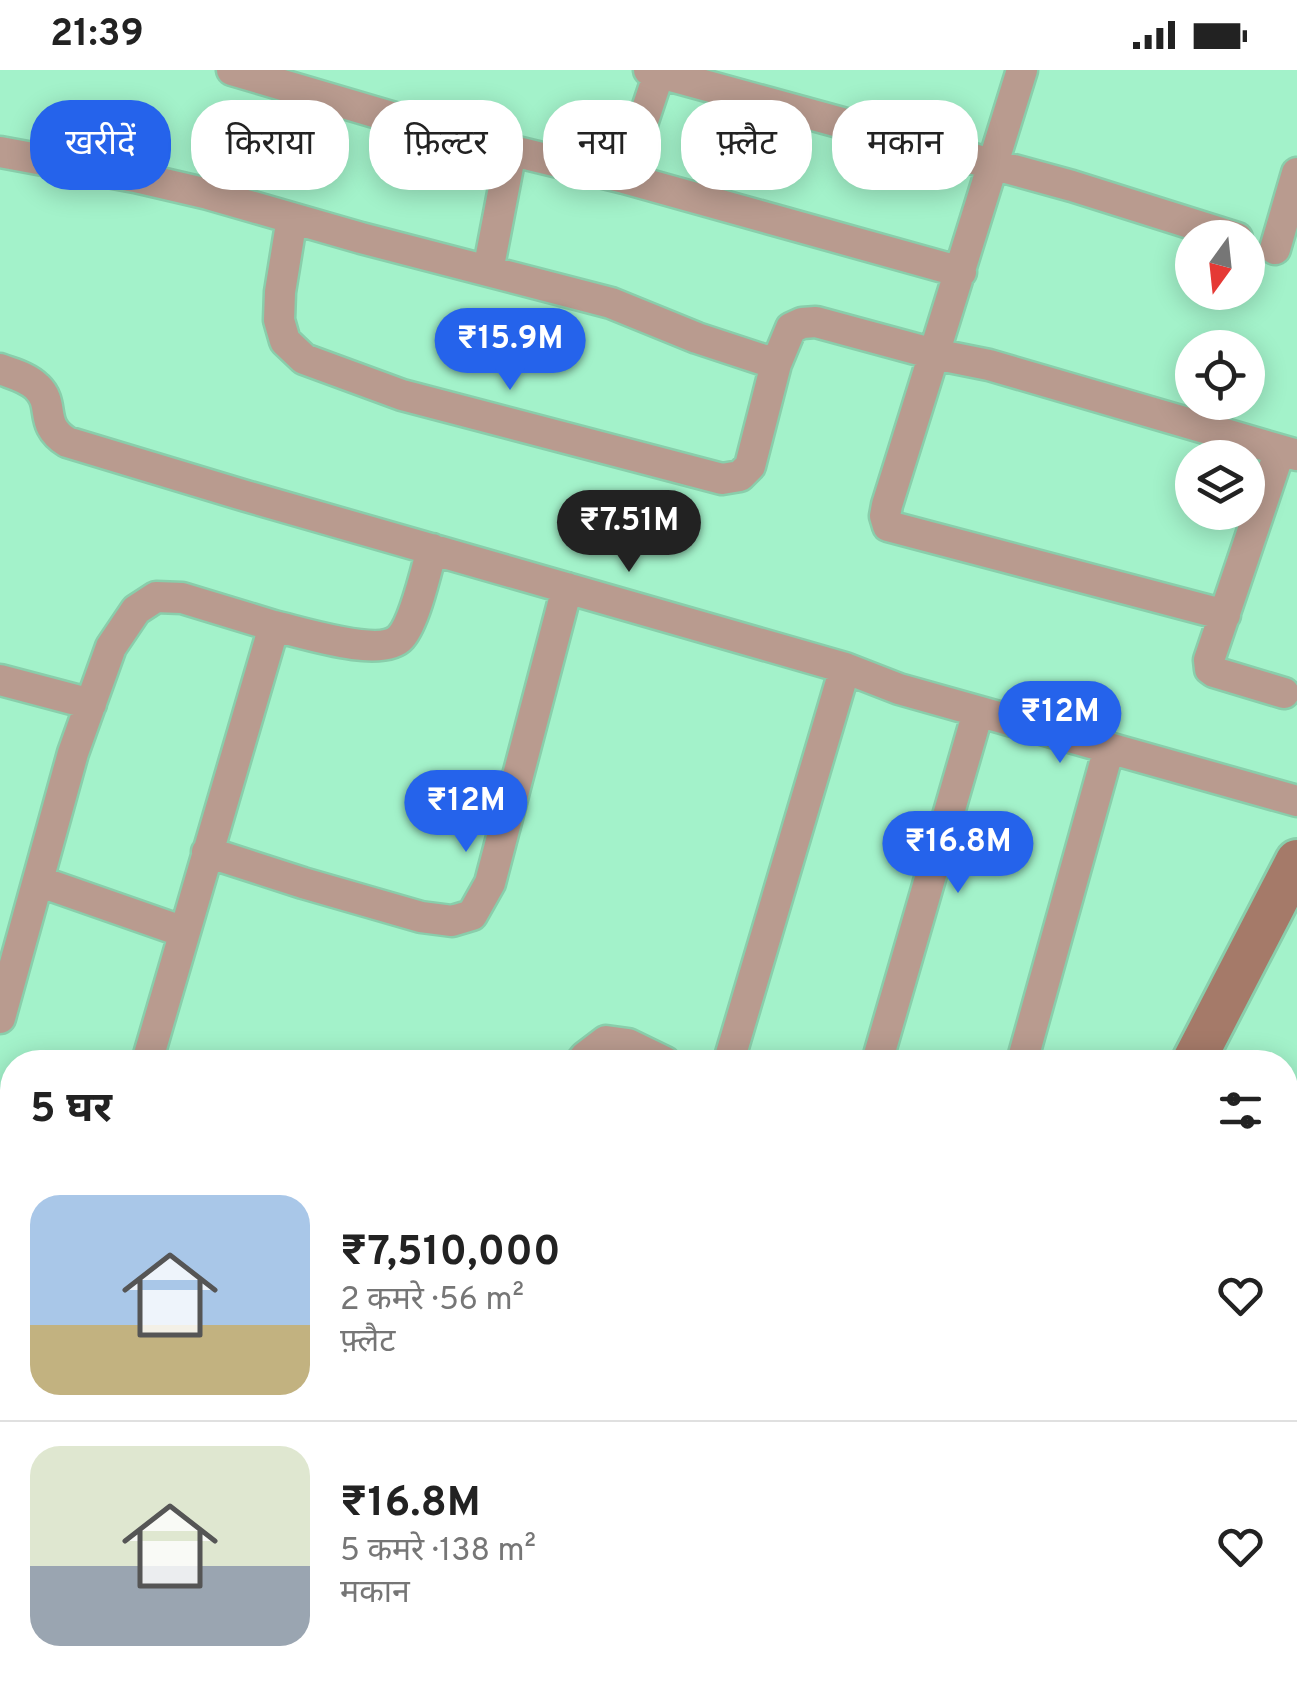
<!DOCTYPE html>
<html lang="hi">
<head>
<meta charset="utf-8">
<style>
  body { margin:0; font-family:Overpass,"Noto Sans Devanagari",sans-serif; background:#f6f6f6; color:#222; height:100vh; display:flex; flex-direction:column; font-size:38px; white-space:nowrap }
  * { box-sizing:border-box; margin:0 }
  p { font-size:32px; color:#767676 }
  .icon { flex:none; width:55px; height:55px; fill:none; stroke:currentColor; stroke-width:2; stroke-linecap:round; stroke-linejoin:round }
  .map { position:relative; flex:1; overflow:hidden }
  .details { position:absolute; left:0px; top:980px; width:1298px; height:640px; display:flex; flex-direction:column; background:#fff; border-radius:40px 40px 0 0; box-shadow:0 5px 25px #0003 }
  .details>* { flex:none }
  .hud { position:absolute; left:30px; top:30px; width:1238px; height:90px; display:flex; gap:20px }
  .needle { width:65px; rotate:195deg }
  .buttons { position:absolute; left:1175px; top:150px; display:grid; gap:20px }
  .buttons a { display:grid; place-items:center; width:90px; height:90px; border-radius:50%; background:#fff; box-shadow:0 5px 25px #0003; font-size:50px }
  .price { position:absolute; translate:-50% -85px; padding:0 22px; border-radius:35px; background:#2563eb; color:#fff; font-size:32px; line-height:65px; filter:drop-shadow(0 2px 5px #0008) }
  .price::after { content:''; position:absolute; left:50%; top:60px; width:30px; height:22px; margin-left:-15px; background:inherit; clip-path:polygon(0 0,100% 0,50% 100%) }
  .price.current { background:#222; color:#fff }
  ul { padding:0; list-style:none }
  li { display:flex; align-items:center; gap:30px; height:250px; padding:0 30px }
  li+li { border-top:2px solid #e0e0e0 }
  li span { display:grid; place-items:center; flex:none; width:280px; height:200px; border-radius:30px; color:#555 }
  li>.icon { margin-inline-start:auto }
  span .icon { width:120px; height:120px; fill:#fffc; stroke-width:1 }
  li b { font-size:42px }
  h2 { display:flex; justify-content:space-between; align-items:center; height:120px; padding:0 30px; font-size:42px }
  .pill { padding:0 35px; border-radius:40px; background:#fff; box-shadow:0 5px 25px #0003; font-size:35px; line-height:90px }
  .pill.current { background:#2563eb; color:#fff }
  .status { display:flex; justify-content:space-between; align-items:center; height:70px; padding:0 50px; background:#fff; direction:ltr }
  .status svg { height:28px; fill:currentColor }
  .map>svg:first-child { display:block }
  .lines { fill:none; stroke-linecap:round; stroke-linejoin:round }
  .street-casing { stroke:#89ceab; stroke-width:35 }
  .secondary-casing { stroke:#89ceab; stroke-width:48 }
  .path { stroke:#568a70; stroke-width:5; stroke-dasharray:2.5 8; stroke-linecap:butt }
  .street { stroke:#b99b8f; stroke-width:30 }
  .secondary { stroke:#a57a69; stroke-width:42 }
</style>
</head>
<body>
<div class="status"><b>21:39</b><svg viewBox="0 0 49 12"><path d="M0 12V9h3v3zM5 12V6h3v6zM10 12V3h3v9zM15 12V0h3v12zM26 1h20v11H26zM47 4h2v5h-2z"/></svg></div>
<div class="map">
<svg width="1297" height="1620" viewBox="0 0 1297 1620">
  <rect width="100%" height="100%" fill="#a3f2ca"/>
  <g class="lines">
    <defs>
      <path id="street" d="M232,0L476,72L624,108L961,202
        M649,0L1072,116L1237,168
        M0,82L135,107L208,124L361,168L611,233L697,268L776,294L791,258L802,253L816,252L934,284L1022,0
        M624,108L660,0
        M292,148L280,222L279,250L285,271L304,289L402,325L722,409L740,406L750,396L776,294
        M1275,179L1297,103
        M488,201L511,81
        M0,299C13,304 27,307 37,317C56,335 38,354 67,372L246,426L845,598L731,984
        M1280,380L1209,590L1210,599L1214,602L1284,623
        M1225,545L888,456L885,446L887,435L934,284L989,295L1297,385
        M845,598L899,619L1297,731
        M0,610L91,634
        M207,782L303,813L421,847L452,851L472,845L490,813L567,518
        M38,811L184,862
        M0,948L73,683L111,577L136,540L156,527L182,528L274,556
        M149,985L274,556C301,562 382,589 401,567C415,551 426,501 432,479
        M581,992L585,987L606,971L628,974L665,992
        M877,992L978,642
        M1022,992L1109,678
        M1285,1241L1297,1245
        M1289,1343L1297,1345
        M664,1608L676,1620
        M221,1612L245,1620"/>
      <path id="secondary" d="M1193,992L1297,791
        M826,1620L835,1608"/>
    </defs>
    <use href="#street" class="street-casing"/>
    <use href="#secondary" class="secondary-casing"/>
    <path class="path" d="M924,1608L976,1620"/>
    <use href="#street" class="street"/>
    <use href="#secondary" class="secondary"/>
  </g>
</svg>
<div class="buttons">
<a><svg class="needle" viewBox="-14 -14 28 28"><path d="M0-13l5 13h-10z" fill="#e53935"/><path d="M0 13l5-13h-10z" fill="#767676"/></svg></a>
<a><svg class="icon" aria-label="locate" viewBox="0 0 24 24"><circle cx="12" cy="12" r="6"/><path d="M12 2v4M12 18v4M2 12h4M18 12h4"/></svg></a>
<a><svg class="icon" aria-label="layers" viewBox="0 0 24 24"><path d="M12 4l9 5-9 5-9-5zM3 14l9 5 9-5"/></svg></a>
</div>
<b class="price" style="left:510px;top:323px">₹15.9M</b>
<b class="price current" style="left:629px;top:505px">₹7.51M</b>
<b class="price" style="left:1060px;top:696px">₹12M</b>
<b class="price" style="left:466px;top:785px">₹12M</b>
<b class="price" style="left:958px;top:826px">₹16.8M</b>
<div class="hud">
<a class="pill current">खरीदें</a>
<a class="pill">किराया</a>
<a class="pill">फ़िल्टर</a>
<a class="pill">नया</a>
<a class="pill">फ़्लैट</a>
<a class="pill">मकान</a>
</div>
<section class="details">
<h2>5 घर<svg class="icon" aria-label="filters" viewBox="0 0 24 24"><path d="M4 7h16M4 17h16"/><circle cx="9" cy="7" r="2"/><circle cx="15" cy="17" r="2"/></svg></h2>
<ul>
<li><span style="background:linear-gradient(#a9c7e8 65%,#c2b280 0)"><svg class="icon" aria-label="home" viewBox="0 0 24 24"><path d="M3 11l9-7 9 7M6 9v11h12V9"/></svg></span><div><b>₹7,510,000</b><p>2 कमरे · 56 m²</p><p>फ़्लैट</p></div><svg class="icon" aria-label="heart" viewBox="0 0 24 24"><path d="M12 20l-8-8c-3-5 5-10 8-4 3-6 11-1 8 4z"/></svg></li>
<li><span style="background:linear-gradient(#dfe7d0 60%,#9aa5b1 0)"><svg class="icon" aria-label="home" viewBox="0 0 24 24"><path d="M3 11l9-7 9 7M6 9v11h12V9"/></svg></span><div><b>₹16.8M</b><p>5 कमरे · 138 m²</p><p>मकान</p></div><svg class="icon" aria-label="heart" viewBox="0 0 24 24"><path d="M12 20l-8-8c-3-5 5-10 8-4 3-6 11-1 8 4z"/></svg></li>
</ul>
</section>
</div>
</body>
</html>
